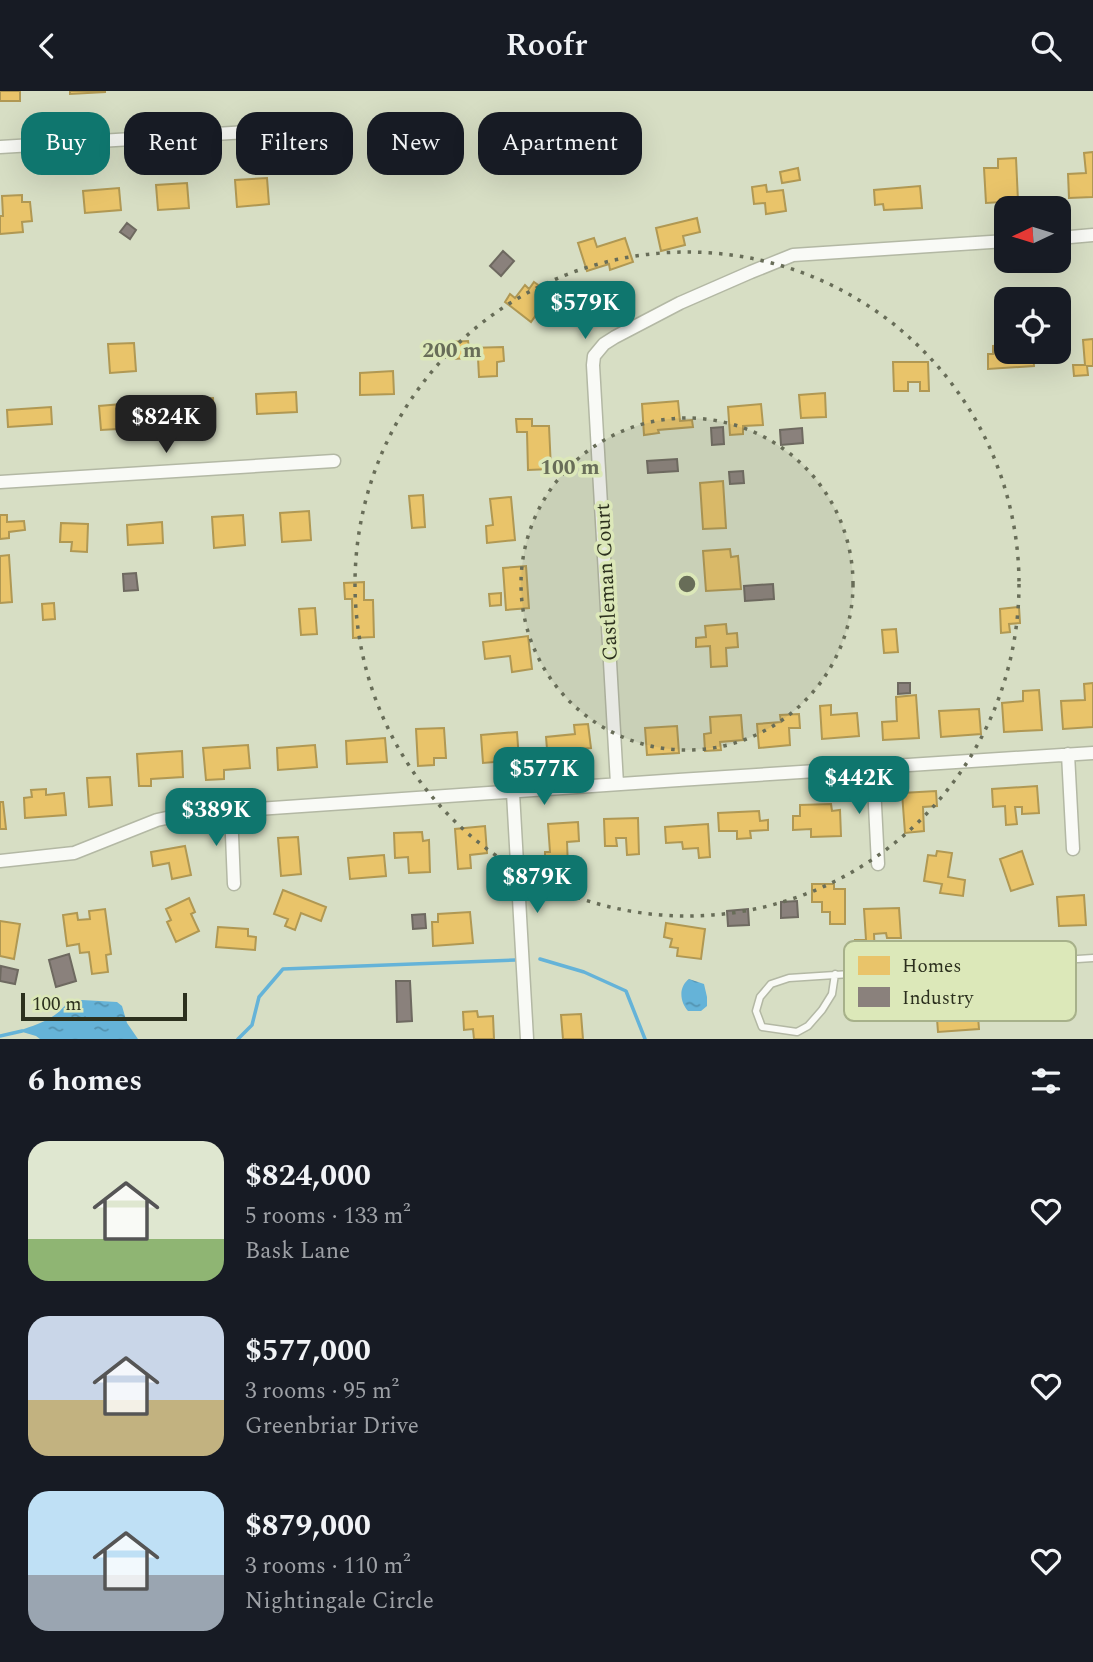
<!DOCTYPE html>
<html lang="en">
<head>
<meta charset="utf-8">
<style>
  body { margin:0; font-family:Spectral,serif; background:#20242c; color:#f1f3f6; height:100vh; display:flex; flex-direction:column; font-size:26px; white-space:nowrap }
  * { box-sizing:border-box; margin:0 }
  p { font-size:23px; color:#9ea1a6 }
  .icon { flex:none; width:38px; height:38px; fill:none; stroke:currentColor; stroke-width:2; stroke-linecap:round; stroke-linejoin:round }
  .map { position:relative; height:948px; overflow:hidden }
  .panel { display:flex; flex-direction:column; background:#171b24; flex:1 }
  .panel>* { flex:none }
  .banner { position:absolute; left:21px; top:21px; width:700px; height:63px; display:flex; gap:14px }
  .needle { width:46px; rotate:266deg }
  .tools { position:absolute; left:994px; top:105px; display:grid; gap:14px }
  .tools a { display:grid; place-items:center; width:77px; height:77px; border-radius:14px; background:#171b24; box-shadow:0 7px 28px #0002; font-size:35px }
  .scale { position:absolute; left:21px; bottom:18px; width:166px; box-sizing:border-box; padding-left:7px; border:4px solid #2c301e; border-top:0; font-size:19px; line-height:24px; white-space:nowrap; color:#2c301e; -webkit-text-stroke:5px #dce8b9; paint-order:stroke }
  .price { position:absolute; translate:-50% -60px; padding:0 16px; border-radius:14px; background:#0f766e; color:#fff; font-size:23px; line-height:46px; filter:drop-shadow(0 2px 4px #0008) }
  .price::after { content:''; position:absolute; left:50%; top:42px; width:21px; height:16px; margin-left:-10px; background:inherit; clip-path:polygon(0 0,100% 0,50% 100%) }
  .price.on { background:#222; color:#fff }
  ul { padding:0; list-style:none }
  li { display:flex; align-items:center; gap:21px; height:175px; padding:0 28px }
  li span { display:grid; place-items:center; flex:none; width:196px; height:140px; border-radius:21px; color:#555 }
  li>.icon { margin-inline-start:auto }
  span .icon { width:84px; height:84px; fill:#fffc; stroke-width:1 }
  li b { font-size:30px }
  h2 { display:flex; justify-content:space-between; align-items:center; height:84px; padding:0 28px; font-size:30px }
  .pill { padding:0 24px; border-radius:21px; background:#171b24; box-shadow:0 7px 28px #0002; font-size:24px; line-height:63px }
  .pill.on { background:#0f766e; color:#fff }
  header { display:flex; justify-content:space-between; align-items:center; height:91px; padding:0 28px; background:#171b24; font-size:32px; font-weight:600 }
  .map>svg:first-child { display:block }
  .water { fill:url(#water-ripples) }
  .homes { fill:#e9c46a; stroke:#b09853; stroke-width:2 }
  .industry { fill:#8a817c; stroke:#6e6960; stroke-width:2 }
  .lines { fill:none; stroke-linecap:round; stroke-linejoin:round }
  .stream { stroke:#65b3d8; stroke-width:3.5 }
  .service-casing { stroke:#b3b8a4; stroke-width:9 }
  .minor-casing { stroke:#b3b8a4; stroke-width:15 }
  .service { stroke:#f9faf6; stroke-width:6 }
  .minor { stroke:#f9faf6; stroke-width:12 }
  .ring { fill:none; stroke:#686d58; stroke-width:3.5; stroke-dasharray:3.5 7 }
  .labels { text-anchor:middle; stroke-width:7; stroke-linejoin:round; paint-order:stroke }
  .street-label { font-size:21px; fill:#2c301e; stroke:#dce8b9 }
  .key { fill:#dce8b9; stroke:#a7b18a; stroke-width:2 }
  .key-label { font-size:19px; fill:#2c301e }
  .centre { fill:#686d58; stroke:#dce8b9; stroke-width:3.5 }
  .ring-label { font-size:21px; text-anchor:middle; font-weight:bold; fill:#686d58; stroke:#dce8b9; stroke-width:7; stroke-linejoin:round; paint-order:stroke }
</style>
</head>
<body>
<header><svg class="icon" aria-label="back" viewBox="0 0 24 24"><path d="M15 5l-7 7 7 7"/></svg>Roofr<svg class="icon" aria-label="search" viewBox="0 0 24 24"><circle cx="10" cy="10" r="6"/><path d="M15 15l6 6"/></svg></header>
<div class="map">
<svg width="1093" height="948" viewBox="0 0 1093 948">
  <defs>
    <pattern id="water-ripples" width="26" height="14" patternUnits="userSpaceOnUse" patternTransform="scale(1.75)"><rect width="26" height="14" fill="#65b3d8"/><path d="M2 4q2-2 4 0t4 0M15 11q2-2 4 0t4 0" fill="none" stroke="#5392af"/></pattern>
  </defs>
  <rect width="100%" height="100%" fill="#d7dec4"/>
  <path class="water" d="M689,888L704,893L707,906V915L701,920H688C680,911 678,896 689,888Z
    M82,909L117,911L122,915L127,932L138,948H40L36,945L19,940C40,932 54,929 68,911Z"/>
  <path class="homes" d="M0,0H20V10H0Z
    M70,0H105V1L70,3Z
    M1093,61V106L1069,107L1068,83L1086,82L1084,62Z
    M1016,67L1018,110L986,112L984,77H998V68Z
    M798,77L800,89L782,92L780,81Z
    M267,87L269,113L237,116L235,89Z
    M187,92L189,117L158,119L156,94Z
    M766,94L767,101L783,99L786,120L766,123L765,112L754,113L752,96Z
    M920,95L922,117L884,119L883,113L875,114L874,99Z
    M119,97L121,119L85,122L83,100Z
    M22,104V111H30L32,130L22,131L23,141L0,143V125H3L2,105Z
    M697,127L700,141L683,145L685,154L661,160L656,137Z
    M594,147L597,156L625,147L633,171L610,179L609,173L587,180L578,152Z
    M534,191L551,203L531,231L505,211L510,203L515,207L525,194L529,198Z
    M1093,248V275H1087L1088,284L1074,285L1073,274H1085L1083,249Z
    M468,250L469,257L503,256L504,270L497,271V285L479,286L478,267L450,268L449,251Z
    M134,252L136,280L110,282L108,253Z
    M1006,254V261H1033L1034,275L988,278V263H993V255Z
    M893,271H928L929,300H920V291H908V300H894Z
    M393,280L394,303L360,304V282Z
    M296,301L297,321L257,323L256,303Z
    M825,302L826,326L801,327L799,304Z
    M213,307L214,333L179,335L177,309Z
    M678,310L680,330L692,329L693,336L658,339L659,342L644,344L642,313Z
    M133,312L135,337L101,339L99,315Z
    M761,313L763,334L743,335V343L730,344L728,316Z
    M51,316L52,333L8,336L7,319Z
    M516,328H532V335H549L551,378L528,379L527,341H517Z
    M723,390L726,437L703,438L700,392Z
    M423,404L425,436L412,437L409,405Z
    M511,406L515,449L487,452L486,435L493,434L490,408Z
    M309,420L311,449L282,451L280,422Z
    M0,424H7V431L24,430L25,439L9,441V447L0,448Z
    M243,424L245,454L214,457L212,426Z
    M162,431L163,452L128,454L127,434Z
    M61,432L88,433L87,461L71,460L72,451H60Z
    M730,458L731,466L738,465L741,498L706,500L703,460Z
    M9,464L12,511L0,512V465Z
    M526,475L529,517L506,519L503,477Z
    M364,491V509H373L374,546L353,547L352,508H345L344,492Z
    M501,502V514L490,515L489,503Z
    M54,512L55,528L43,529L42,513Z
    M1019,516L1020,532L1009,533L1010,541L1001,542L1000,518Z
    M315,517L317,543L301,544L299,518Z
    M726,533L727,543L737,542L738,556L726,557L727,575L711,576L710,555L696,556V547L706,546L705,535Z
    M896,538L898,561L884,562L882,539Z
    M528,545L532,578L512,581L510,565L485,568L483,551Z
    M1093,592V636L1063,638L1061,610L1085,609L1084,593Z
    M1039,599L1042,639L1004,641L1002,612L1023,610V600Z
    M916,604L919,647L883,649L882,631L897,630L896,606Z
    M831,614V624L857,622L859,645L822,648L820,615Z
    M979,618L981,643L941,646L939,620Z
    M799,623L800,637H789L790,654L759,657L757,633L781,631L780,624Z
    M741,624L743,649L720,651L721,659L705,660L704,643L711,642L710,626Z
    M588,633L591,657L576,658V667L548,670L546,646L575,643L574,634Z
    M677,635L679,662L647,664L645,637Z
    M444,637L446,667H434V674L418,675L416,638Z
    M517,641L519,669L483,672L481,644Z
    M385,647L387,671L347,673L346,650Z
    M248,654L250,677L224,679V688L206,689L203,657Z
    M315,654L317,676L278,679L277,657Z
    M182,660L183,686L151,688V695H139L137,663Z
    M110,686L112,714L89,716L87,687Z
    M1037,695L1039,722L1022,723V716H1015L1017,733L1006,734L1005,715L993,716L992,698Z
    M46,698V704L64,702L66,724L25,727L24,707L32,706L31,699Z
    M936,700L937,715L923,716L924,740L905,742L902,702Z
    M0,711H3L6,738H0Z
    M831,713L832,720L840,719L841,745L811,746V738L793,739V725H800V714Z
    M759,720L760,730L768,729V739L750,740L751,747L737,748V740H719L718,722Z
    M638,727L639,763L627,764L626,747H616L617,755H605L604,728Z
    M578,731L579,750L567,751L568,776L545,777V761H550L548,733Z
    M708,733L710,766L699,767L698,757L683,758L682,751L666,752L665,736Z
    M485,735L487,762L470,764L471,777L458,778L455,738Z
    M422,741L423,750L429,749L430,781L409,782L408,766L395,767L394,742Z
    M298,746L301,783L281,785L278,747Z
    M185,755L191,784L172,788L169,772L153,775L151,761Z
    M937,760L952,762L948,786L965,789L963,805L940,802L942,793L924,790L928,764L936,765Z
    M1022,760L1033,793L1011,800L1000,768Z
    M384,764L386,785L350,788L348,767Z
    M812,793H834V798H845V833H830V821H822V811H812Z
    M283,799L326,816L321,830L301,822L295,839L285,835L288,828L274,823Z
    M1084,804L1086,834L1059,835L1057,806Z
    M189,807L195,821L191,823L199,840L176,851L167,831L171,829L166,818Z
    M899,817L901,847H887L886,842L874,843L875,866L856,867L855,849H866L864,818Z
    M105,818L111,863L106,864L108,881L92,883L89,861L80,862L79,853L67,855L63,824L77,822L78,829L90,828L89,820Z
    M470,821L473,852L433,855L432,831H438V823Z
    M0,830L20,833L14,868L0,865Z
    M666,832L705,838L701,868L677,865L678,857L670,856L672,848L664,846Z
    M218,836L248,838V845L256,846L255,859L216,856Z
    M977,912L979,938L938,941L936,915Z
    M477,920L478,926L493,925L494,948H474L473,938L464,939L463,921Z
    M581,923L583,948H563L561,924Z"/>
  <path class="industry" d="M127,132L136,139L130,148L120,141Z
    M503,160L514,170L501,185L490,175Z
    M723,336L724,353L712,354L711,337Z
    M802,337L803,352L781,354L780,339Z
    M677,368L678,380L648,382L647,370Z
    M743,380L744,392L730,393L729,381Z
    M136,482L138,499L124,500L123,483Z
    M773,493L774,508L745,510L744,495Z
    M898,592H910V602L898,603Z
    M797,810L798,826L781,827V811Z
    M748,818L749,834L728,835L727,820Z
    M425,823L426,837L413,838L412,824Z
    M69,863L76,890L56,896L49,869Z
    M1,875L18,879L15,893L0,890Z
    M396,890H410L412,930L397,931Z"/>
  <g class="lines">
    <path class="stream" d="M540,868L584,881L626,900L645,948
      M0,945L22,940
      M238,948L252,934L259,906L283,878L515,869"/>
    <defs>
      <path id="service" d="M835,883L832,903L822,919L808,935L797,941L762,936L756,920L760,906L771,893L789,887L1093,867"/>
      <path id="minor" d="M0,56L316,37
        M1059,147L1093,144
        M0,391L334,370
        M1068,663L1073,758
        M873,675L878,773
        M617,693L593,274L594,265L604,253L615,246L680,212L751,181L793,164L1006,150
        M513,702L527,948
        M231,720L234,793
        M0,770L74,762L157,729L185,723C488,703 790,680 1093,662"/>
    </defs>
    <use href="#service" class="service-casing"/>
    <use href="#minor" class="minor-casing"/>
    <use href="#service" class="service"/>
    <use href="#minor" class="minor"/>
  </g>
  <circle cx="687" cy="493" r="166" fill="#686d58" fill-opacity=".12"/>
  <g class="ring">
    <circle cx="687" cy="493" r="166"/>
    <circle cx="687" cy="493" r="332"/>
  </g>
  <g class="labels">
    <g class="street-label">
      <text transform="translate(606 491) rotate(-93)" y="7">Castleman Court</text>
    </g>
  </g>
  <rect x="844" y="850" width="232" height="80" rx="10" class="key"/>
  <rect x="858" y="865" width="32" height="19" fill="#e9c46a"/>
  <rect x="858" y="896" width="32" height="20" fill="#8a817c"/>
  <g class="key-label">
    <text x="902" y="881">Homes</text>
    <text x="902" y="913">Industry</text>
  </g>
  <circle cx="687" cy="493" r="10" class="centre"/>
  <g class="ring-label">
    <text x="452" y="266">200 m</text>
    <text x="570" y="383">100 m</text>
  </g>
</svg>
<div class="tools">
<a><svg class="needle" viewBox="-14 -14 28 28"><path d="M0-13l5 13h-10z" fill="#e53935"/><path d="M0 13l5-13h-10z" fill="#9ea1a6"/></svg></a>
<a><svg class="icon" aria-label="locate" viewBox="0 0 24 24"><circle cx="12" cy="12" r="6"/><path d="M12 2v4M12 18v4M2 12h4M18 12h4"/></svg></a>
</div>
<div class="scale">100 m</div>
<b class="price" style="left:585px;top:250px">$579K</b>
<b class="price on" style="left:166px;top:364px">$824K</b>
<b class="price" style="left:544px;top:716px">$577K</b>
<b class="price" style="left:859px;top:725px">$442K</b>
<b class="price" style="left:216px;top:757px">$389K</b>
<b class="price" style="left:537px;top:824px">$879K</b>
<div class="banner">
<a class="pill on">Buy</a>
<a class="pill">Rent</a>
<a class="pill">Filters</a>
<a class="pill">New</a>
<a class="pill">Apartment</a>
</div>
</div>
<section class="panel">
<h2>6 homes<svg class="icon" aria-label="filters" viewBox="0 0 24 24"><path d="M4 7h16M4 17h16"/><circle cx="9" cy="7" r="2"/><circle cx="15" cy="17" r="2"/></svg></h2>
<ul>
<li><span style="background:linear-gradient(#dfe7d0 70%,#8fb573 0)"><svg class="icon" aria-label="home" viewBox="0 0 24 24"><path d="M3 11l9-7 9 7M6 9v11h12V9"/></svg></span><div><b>$824,000</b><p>5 rooms · 133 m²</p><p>Bask Lane</p></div><svg class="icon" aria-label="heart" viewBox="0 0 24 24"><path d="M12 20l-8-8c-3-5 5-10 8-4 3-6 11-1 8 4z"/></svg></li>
<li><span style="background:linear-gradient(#c9d6e8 60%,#c2b280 0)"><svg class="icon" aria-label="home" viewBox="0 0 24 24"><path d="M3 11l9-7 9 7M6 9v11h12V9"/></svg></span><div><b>$577,000</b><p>3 rooms · 95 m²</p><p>Greenbriar Drive</p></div><svg class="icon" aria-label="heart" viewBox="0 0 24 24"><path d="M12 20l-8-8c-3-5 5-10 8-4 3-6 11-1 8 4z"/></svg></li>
<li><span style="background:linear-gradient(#bfe0f5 60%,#9aa5b1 0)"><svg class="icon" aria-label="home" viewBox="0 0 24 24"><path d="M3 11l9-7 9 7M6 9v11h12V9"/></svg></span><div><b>$879,000</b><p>3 rooms · 110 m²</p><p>Nightingale Circle</p></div><svg class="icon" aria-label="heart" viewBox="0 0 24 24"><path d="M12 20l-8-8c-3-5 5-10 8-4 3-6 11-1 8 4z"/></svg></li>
</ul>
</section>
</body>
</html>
